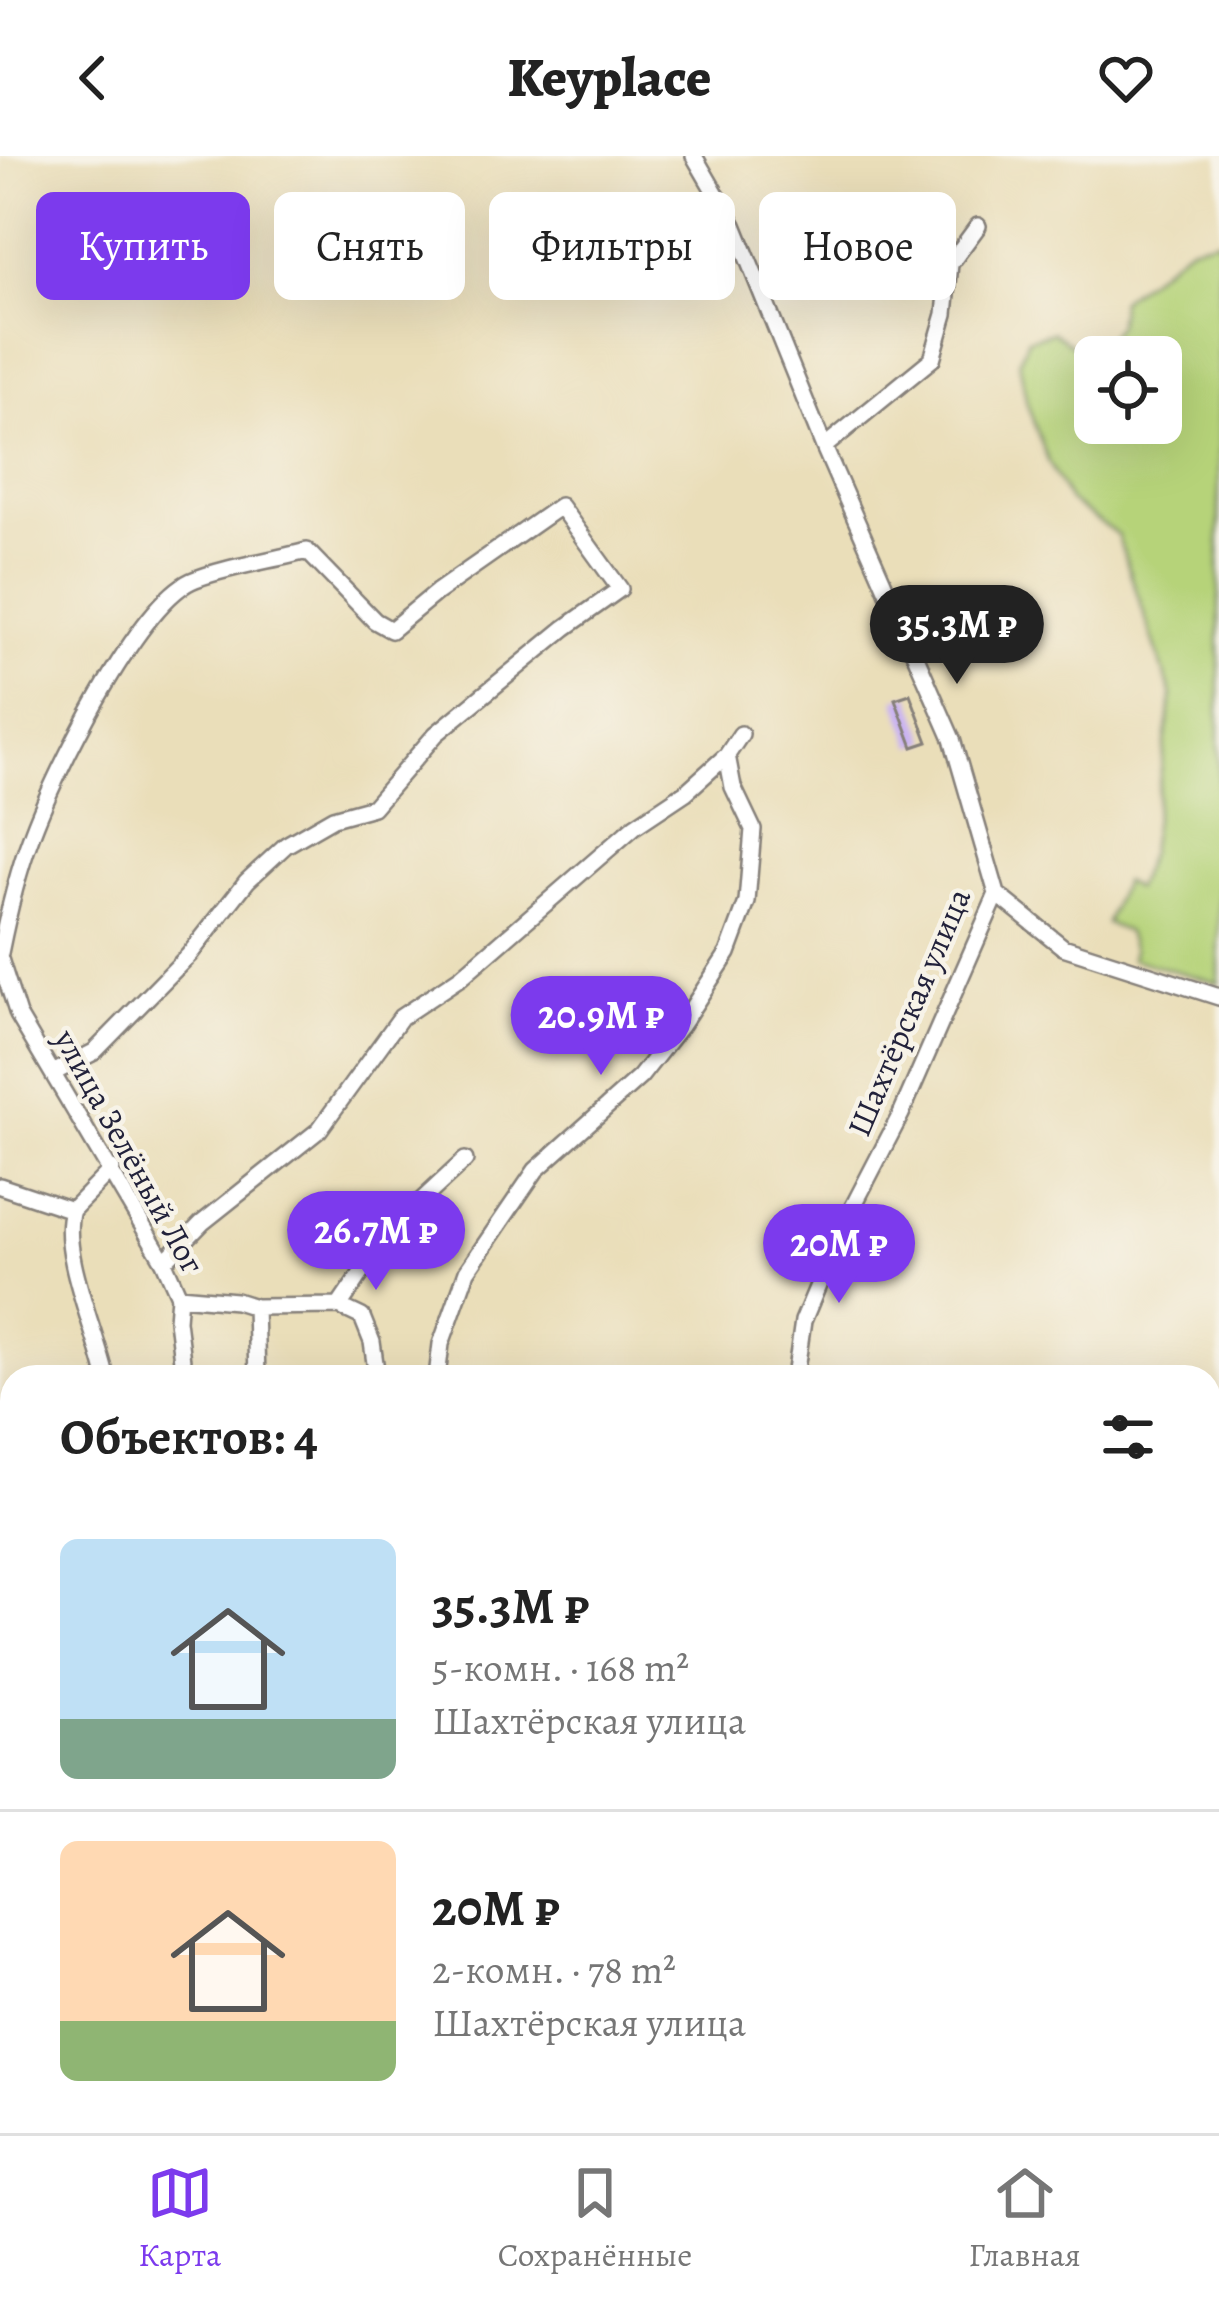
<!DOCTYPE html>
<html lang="ru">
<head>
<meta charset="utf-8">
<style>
  body { margin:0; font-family:Alegreya,serif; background:#f6f6f6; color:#222; height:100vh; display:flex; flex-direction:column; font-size:45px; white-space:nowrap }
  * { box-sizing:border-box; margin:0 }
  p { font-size:39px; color:#767676 }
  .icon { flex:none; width:66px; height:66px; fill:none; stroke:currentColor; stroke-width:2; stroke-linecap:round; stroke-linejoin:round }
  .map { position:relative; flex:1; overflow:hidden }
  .side { position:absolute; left:0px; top:1209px; width:1221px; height:768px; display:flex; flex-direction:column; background:#fff; border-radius:36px 36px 0 0; box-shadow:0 12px 48px #0002 }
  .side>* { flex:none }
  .banner { position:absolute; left:36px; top:36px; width:1149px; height:108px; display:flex; gap:24px }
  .buttons { position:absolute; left:1074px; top:180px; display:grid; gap:24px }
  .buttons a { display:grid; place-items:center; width:108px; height:108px; border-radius:18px; background:#fff; box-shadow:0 12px 48px #0002; font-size:60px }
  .price { position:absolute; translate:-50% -102px; padding:0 27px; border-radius:42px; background:#7c3aed; color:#fff; font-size:39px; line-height:78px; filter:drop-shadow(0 3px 6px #0008) }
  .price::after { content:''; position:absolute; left:50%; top:72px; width:36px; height:27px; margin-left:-18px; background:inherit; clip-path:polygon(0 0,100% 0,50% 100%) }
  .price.current { background:#222; color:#fff }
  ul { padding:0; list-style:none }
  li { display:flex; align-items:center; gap:36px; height:300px; padding:0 60px }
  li+li { border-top:3px solid #e0e0e0 }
  li span { display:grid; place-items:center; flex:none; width:336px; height:240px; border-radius:18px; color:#555 }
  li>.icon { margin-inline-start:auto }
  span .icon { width:144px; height:144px; fill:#fffc; stroke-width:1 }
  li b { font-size:51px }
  h2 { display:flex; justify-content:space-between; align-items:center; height:144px; padding:0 60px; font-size:51px }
  .tag { padding:0 42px; border-radius:18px; background:#fff; box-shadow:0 12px 48px #0002; font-size:42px; line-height:108px }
  .tag.current { background:#7c3aed; color:#fff }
  header { display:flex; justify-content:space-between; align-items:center; height:156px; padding:0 60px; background:#fff; font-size:54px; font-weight:800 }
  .tab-bar { display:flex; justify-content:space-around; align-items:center; height:168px; border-top:3px solid #e0e0e0; background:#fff; font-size:33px; color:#767676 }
  .tab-bar a { display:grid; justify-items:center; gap:6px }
  .tab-bar .current { color:#7c3aed }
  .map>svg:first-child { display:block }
  .green { fill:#b6d379; stroke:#6c7a5a; stroke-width:3; fill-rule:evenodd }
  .building { fill:#cab4f1 }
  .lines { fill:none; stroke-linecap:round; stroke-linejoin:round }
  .minor-casing { stroke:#86807a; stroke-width:20 }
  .minor { stroke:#fff; stroke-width:15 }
  .rail-casing { stroke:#22223b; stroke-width:9 }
  .rail { stroke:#f7f3e8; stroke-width:4.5; stroke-dasharray:14; stroke-linecap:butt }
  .labels { text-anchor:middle; stroke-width:9; stroke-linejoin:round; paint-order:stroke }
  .street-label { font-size:33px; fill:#22223b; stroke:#f7f3e8 }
</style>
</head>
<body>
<header><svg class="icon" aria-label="back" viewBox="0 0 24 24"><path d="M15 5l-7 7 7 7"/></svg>Keyplace<svg class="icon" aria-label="heart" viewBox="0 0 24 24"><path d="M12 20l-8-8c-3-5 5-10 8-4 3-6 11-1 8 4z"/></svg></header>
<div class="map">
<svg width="1219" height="1977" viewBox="0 0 1219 1977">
  <rect width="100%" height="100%" fill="#f7f3e8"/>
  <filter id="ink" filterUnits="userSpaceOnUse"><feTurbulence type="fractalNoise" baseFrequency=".00833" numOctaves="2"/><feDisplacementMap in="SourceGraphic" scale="24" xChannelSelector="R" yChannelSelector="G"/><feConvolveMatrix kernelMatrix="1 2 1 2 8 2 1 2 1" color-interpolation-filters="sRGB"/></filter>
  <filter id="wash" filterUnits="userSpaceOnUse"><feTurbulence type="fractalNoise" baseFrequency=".004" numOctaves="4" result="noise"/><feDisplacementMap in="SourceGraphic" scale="48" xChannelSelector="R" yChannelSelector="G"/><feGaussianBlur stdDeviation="2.7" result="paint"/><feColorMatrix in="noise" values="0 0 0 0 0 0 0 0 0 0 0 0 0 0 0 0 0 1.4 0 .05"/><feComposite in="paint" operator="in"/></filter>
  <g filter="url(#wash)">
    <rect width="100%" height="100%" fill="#eadeb9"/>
    <path class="green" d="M1219,83V827L1131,803L1133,794L1127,776L1106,767L1123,725L1135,733L1149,696L1172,540L1117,378L1069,345L1048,305L1027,248L1019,205L1028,183L1053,176L1074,191C1108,184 1120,182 1120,144L1190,90ZM1095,201H1161V267H1095Z"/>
    <g id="blocks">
      <path class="building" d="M910,538L928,586L913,591L895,543Z"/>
    </g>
  </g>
  <g filter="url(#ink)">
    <use href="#blocks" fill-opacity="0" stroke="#86807a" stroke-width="3"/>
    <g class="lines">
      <defs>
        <path id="minor" d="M694,0L734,69L824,291L952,583L997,738L901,958L843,1070L803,1165L795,1221
          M824,291L932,203L945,158L950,108L978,70
          M997,738L1063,791L1219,841
          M0,797C8,757 17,718 31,681C52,622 136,451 191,425C220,412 274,404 307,395L375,465L391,474L437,436L560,350L620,433L565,472L436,578L373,651L333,662L286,689L247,725L189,799L94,896L53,917
          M0,803L18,859L164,1106L179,1140L177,1164L184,1221
          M0,1030L72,1054L112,1013
          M72,1054C59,1094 97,1178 106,1221
          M164,1106L202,1067L319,974L401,861L461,821L635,670L686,636L727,599L741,578
          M179,1140L236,1145L255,1151
          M339,1150L362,1161L372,1186L377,1221
          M257,1221L255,1151L339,1150L393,1071L465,1004
          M437,1221L441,1188L467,1115L536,1014L640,921L681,869L728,797L747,746L753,673L733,631L727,599
          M1209,1349L1219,1350
          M1209,1496H1219
          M1209,1703L1219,1704
          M0,1898L12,1932
          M1209,1931L1219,1930
          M0,1965L24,1970
          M590,1965L680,1977
          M422,1977L423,1965
          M896,1977L1010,1965L1071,1972L1095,1965"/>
      </defs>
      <use href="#minor" class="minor-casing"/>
      <use href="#minor" class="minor"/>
      <defs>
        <path id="rail" d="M0,1925L12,1924
          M501,1965L586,1977"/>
      </defs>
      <use href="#rail" class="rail-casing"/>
      <use href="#rail" class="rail"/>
    </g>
  </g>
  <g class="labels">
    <g class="street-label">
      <text transform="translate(908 856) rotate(-67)" y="12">Шахтёрская улица</text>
      <text transform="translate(130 995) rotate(61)" y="12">улица Зелёный Лог</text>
    </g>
  </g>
</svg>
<div class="buttons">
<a><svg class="icon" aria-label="locate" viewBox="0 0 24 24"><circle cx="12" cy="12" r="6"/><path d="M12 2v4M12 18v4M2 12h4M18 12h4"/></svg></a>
</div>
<b class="price current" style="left:957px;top:531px">35.3M ₽</b>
<b class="price" style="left:601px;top:922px">20.9M ₽</b>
<b class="price" style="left:376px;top:1137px">26.7M ₽</b>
<b class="price" style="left:839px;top:1150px">20M ₽</b>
<div class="banner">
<a class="tag current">Купить</a>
<a class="tag">Снять</a>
<a class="tag">Фильтры</a>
<a class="tag">Новое</a>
</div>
<section class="side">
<h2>Объектов: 4<svg class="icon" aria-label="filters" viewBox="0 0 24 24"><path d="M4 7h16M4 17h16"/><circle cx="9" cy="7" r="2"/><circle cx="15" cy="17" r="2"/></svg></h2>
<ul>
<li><span style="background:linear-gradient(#bfe0f5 75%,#7fa58c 0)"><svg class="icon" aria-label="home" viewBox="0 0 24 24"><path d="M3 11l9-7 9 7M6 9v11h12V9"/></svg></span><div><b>35.3M ₽</b><p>5-комн. · 168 m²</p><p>Шахтёрская улица</p></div></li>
<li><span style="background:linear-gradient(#ffd9b3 75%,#8fb573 0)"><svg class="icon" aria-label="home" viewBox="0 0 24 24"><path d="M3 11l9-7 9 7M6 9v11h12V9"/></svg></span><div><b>20M ₽</b><p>2-комн. · 78 m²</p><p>Шахтёрская улица</p></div></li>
</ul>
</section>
</div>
<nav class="tab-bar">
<a class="current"><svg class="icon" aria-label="map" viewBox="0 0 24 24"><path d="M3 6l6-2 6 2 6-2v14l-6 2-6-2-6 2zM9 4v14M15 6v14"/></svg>Карта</a>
<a><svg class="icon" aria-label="saved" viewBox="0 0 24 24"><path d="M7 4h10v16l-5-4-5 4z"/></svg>Сохранённые</a>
<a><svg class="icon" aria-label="home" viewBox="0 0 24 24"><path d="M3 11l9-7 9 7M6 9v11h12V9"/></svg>Главная</a>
</nav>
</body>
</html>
